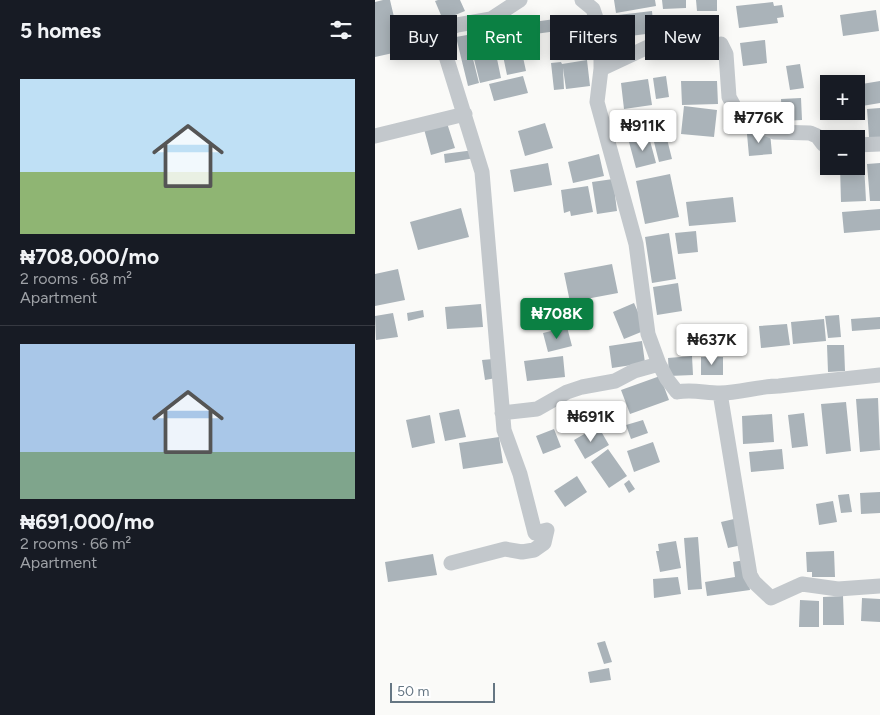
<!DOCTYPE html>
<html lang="en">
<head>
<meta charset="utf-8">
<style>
  body { margin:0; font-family:Figtree,sans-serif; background:#20242c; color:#f1f3f6; height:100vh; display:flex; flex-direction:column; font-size:19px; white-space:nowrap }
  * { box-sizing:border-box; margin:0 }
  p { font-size:16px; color:#9ea1a6 }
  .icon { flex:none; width:28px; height:28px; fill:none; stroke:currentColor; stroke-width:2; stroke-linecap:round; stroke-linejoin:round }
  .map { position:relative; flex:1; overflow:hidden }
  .panel { display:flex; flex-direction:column; background:#171b24; width:375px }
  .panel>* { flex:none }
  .hud { position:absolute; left:15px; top:15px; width:415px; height:45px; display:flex; gap:10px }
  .buttons { position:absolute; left:445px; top:75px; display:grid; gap:10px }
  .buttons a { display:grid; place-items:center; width:45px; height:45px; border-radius:0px; background:#171b24; box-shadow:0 2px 12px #0003; font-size:25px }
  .scale { position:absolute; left:15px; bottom:12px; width:105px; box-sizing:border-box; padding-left:5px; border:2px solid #657683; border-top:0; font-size:14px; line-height:18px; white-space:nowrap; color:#657683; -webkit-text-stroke:4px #fff; paint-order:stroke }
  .price { position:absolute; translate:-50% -42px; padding:0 11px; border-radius:5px; background:#fff; color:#222; font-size:16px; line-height:32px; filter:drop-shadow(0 1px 2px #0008) }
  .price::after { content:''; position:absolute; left:50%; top:30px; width:15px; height:11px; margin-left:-8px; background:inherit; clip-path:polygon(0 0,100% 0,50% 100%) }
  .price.on { background:#0b8043; color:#fff }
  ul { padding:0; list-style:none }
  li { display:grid; align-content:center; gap:10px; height:265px; padding:0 20px }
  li+li { border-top:1px solid #363941 }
  li span { display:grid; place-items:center; height:155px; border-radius:0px; color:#555 }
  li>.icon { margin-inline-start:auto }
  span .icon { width:90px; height:90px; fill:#fffc; stroke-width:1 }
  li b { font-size:21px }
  h2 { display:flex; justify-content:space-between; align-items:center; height:60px; padding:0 20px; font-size:21px }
  .tag { padding:0 18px; border-radius:0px; background:#171b24; box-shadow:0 2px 12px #0003; font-size:18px; line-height:45px }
  .tag.on { background:#0b8043; color:#fff }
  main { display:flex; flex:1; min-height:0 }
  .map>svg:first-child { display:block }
  .building { fill:#aab3b9 }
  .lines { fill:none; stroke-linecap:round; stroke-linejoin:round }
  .minor { stroke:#c3c8cc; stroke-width:15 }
</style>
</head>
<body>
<main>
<section class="panel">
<h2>5 homes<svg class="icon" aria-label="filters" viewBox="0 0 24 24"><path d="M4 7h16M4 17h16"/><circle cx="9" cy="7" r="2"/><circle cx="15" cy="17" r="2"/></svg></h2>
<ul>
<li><span style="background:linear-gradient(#bfe0f5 60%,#8fb573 0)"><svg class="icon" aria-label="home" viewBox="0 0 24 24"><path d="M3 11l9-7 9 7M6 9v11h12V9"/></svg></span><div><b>₦708,000/mo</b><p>2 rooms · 68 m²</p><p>Apartment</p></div></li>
<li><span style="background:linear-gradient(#a9c7e8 70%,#7fa58c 0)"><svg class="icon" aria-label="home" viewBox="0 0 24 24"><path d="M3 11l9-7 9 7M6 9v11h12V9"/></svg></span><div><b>₦691,000/mo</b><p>2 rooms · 66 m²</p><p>Apartment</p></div></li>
</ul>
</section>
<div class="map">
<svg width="505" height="715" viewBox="0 0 505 715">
  <rect width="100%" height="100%" fill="#fafaf8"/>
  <path class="building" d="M8,0H15L27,51L0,57V2Z
    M63,0H85L90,11L68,20L60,1Z
    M239,0H280L281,6L241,13Z
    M287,0H311V8L288,9Z
    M321,0H342V11H322Z
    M398,2L399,6L407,5L409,17L402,18L403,23L364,28L361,6Z
    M501,10L504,31L468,36L465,15Z
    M277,11L279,33L247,37L243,15Z
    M180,19L182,31L160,34L158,22Z
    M322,19L341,21L340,38L320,36Z
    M213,21L218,44L191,50L186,27Z
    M92,35L104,83L93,86L81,37Z
    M390,40L392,63L368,66L365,43Z
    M146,48L151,71L132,75L127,51Z
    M121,54L126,78L105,83L99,59Z
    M212,60L215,86L191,89L188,68L189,89L179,90L176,63L186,62L187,64Z
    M425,64L429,88L415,90L411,66Z
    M148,76L153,93L119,101L114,84Z
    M291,76L294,97L281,99L278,78Z
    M273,79L277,105L249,109L246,83Z
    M306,81H342L343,104L307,105Z
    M505,81V103L481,107V85Z
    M426,98L427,120L407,121L406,99Z
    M309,106L342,110L339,137L306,134Z
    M505,108V137H494L492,109Z
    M72,123L80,148L56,155L49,129Z
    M170,123L178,148L150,156L143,131Z
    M395,132L397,154L374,156L372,134Z
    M291,135L297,159L284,162L278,138Z
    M274,137L281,163L261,168L254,142Z
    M99,150L100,158L70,163L69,154Z
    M224,154L229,176L198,183L193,162Z
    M173,163L177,185L139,192L135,170Z
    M481,163H489L491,201L466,202L465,166H481Z
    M505,163V201H495L492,164Z
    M295,174L304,217L270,224L261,181Z
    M238,179L242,211L222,214L217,182Z
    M213,186L218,212L196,216L195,211L189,213L186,190Z
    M358,197L361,222L314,226L311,202Z
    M86,208L94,237L43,250L35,222Z
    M505,209V230L469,233L467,212Z
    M321,231L323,252L303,254L300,233Z
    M294,233L301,279L277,283L270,237Z
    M237,264L243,293L195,302L189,273Z
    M23,269L30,300L0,306V274Z
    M303,283L307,311L282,315L278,287Z
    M259,303L271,330L249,339L238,312Z
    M106,304L108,327L72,329L70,307Z
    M48,310L49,317L33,321L32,313Z
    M18,313L23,337L1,340L0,316Z
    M464,315L466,337L453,338L450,316Z
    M505,317V329L477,331L476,319Z
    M449,319L451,341L418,344L416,322Z
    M412,324L415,345L386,348L384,326Z
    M192,327L197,346L173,352L168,333Z
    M267,341L270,363L237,368L234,346Z
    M452,345H469L470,371L453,372Z
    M188,356L190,377L152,381L149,361Z
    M317,356L318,375L294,376L293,358Z
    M326,357H348V375H326Z
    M118,359L121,378L110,380L107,360Z
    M285,376L294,400L255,414L246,390Z
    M503,398L505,450L485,452L481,399Z
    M471,402L476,451L451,454L446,404Z
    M84,409L91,437L70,441L64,413Z
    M429,413L433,446L417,448L413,415Z
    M397,414L399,442L368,444L367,416Z
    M55,415L60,443L37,448L31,420Z
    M268,420L273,433L256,439L251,425Z
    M223,426L234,445L210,459L199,440Z
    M179,429L186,447L168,454L161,436Z
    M124,437L128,463L88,469L84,443Z
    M278,442L285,462L259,472L252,451Z
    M233,449L252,476L234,488L216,462Z
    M407,449L409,469L376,472L374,452Z
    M202,476L212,492L190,507L179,491Z
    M254,480L260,489L254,493L249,484Z
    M505,492V513L486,514L485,493Z
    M474,494L477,512L466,513L463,495Z
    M458,501L462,522L444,525L441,504Z
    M359,519L367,545L353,548L346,522Z
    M323,537L327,589L313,590L309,538Z
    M301,541L306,568L285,572L281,551H284L283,544Z
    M459,551L460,577H437V572H432L431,552Z
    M58,554L62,575L13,582L10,562Z
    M370,560L375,590L332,596L330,582L360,577L358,562Z
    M303,577L306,594L279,598L278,579Z
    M468,596L469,625H448V597Z
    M487,598L505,599V622L486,621Z
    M425,600L444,601V627H424Z
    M230,641L237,662L229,664L222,643Z
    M234,668L236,680L215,683L213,672Z"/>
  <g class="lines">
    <path class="minor" d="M207,0L218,9L226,33V69L222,102L261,244L273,334L284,364
      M226,69L275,46H312L341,49L346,44L351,54L354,97L361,110L367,118L399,132L435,133L442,136L448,144L454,145
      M0,136L90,114
      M481,145L505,144
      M345,393L375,575L379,582L396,598L427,584L463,589L505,586
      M127,413L162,409L192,392L207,387L240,381L259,371L284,364L292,379L302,392C317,389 330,393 345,393C365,393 384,386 404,386L505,375
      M76,563L130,549L147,552L159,550L169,543L172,530L160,533L145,474L129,430L107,172L70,53V30L82,25L116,19L145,0"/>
  </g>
</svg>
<div class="buttons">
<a>+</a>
<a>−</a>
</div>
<div class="scale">50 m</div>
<b class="price" style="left:384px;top:144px">₦776K</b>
<b class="price" style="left:268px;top:152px">₦911K</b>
<b class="price on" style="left:182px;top:340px">₦708K</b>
<b class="price" style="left:337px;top:366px">₦637K</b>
<b class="price" style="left:216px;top:443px">₦691K</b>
<div class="hud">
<a class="tag">Buy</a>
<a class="tag on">Rent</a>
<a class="tag">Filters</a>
<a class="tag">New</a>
</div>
</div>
</main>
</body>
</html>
